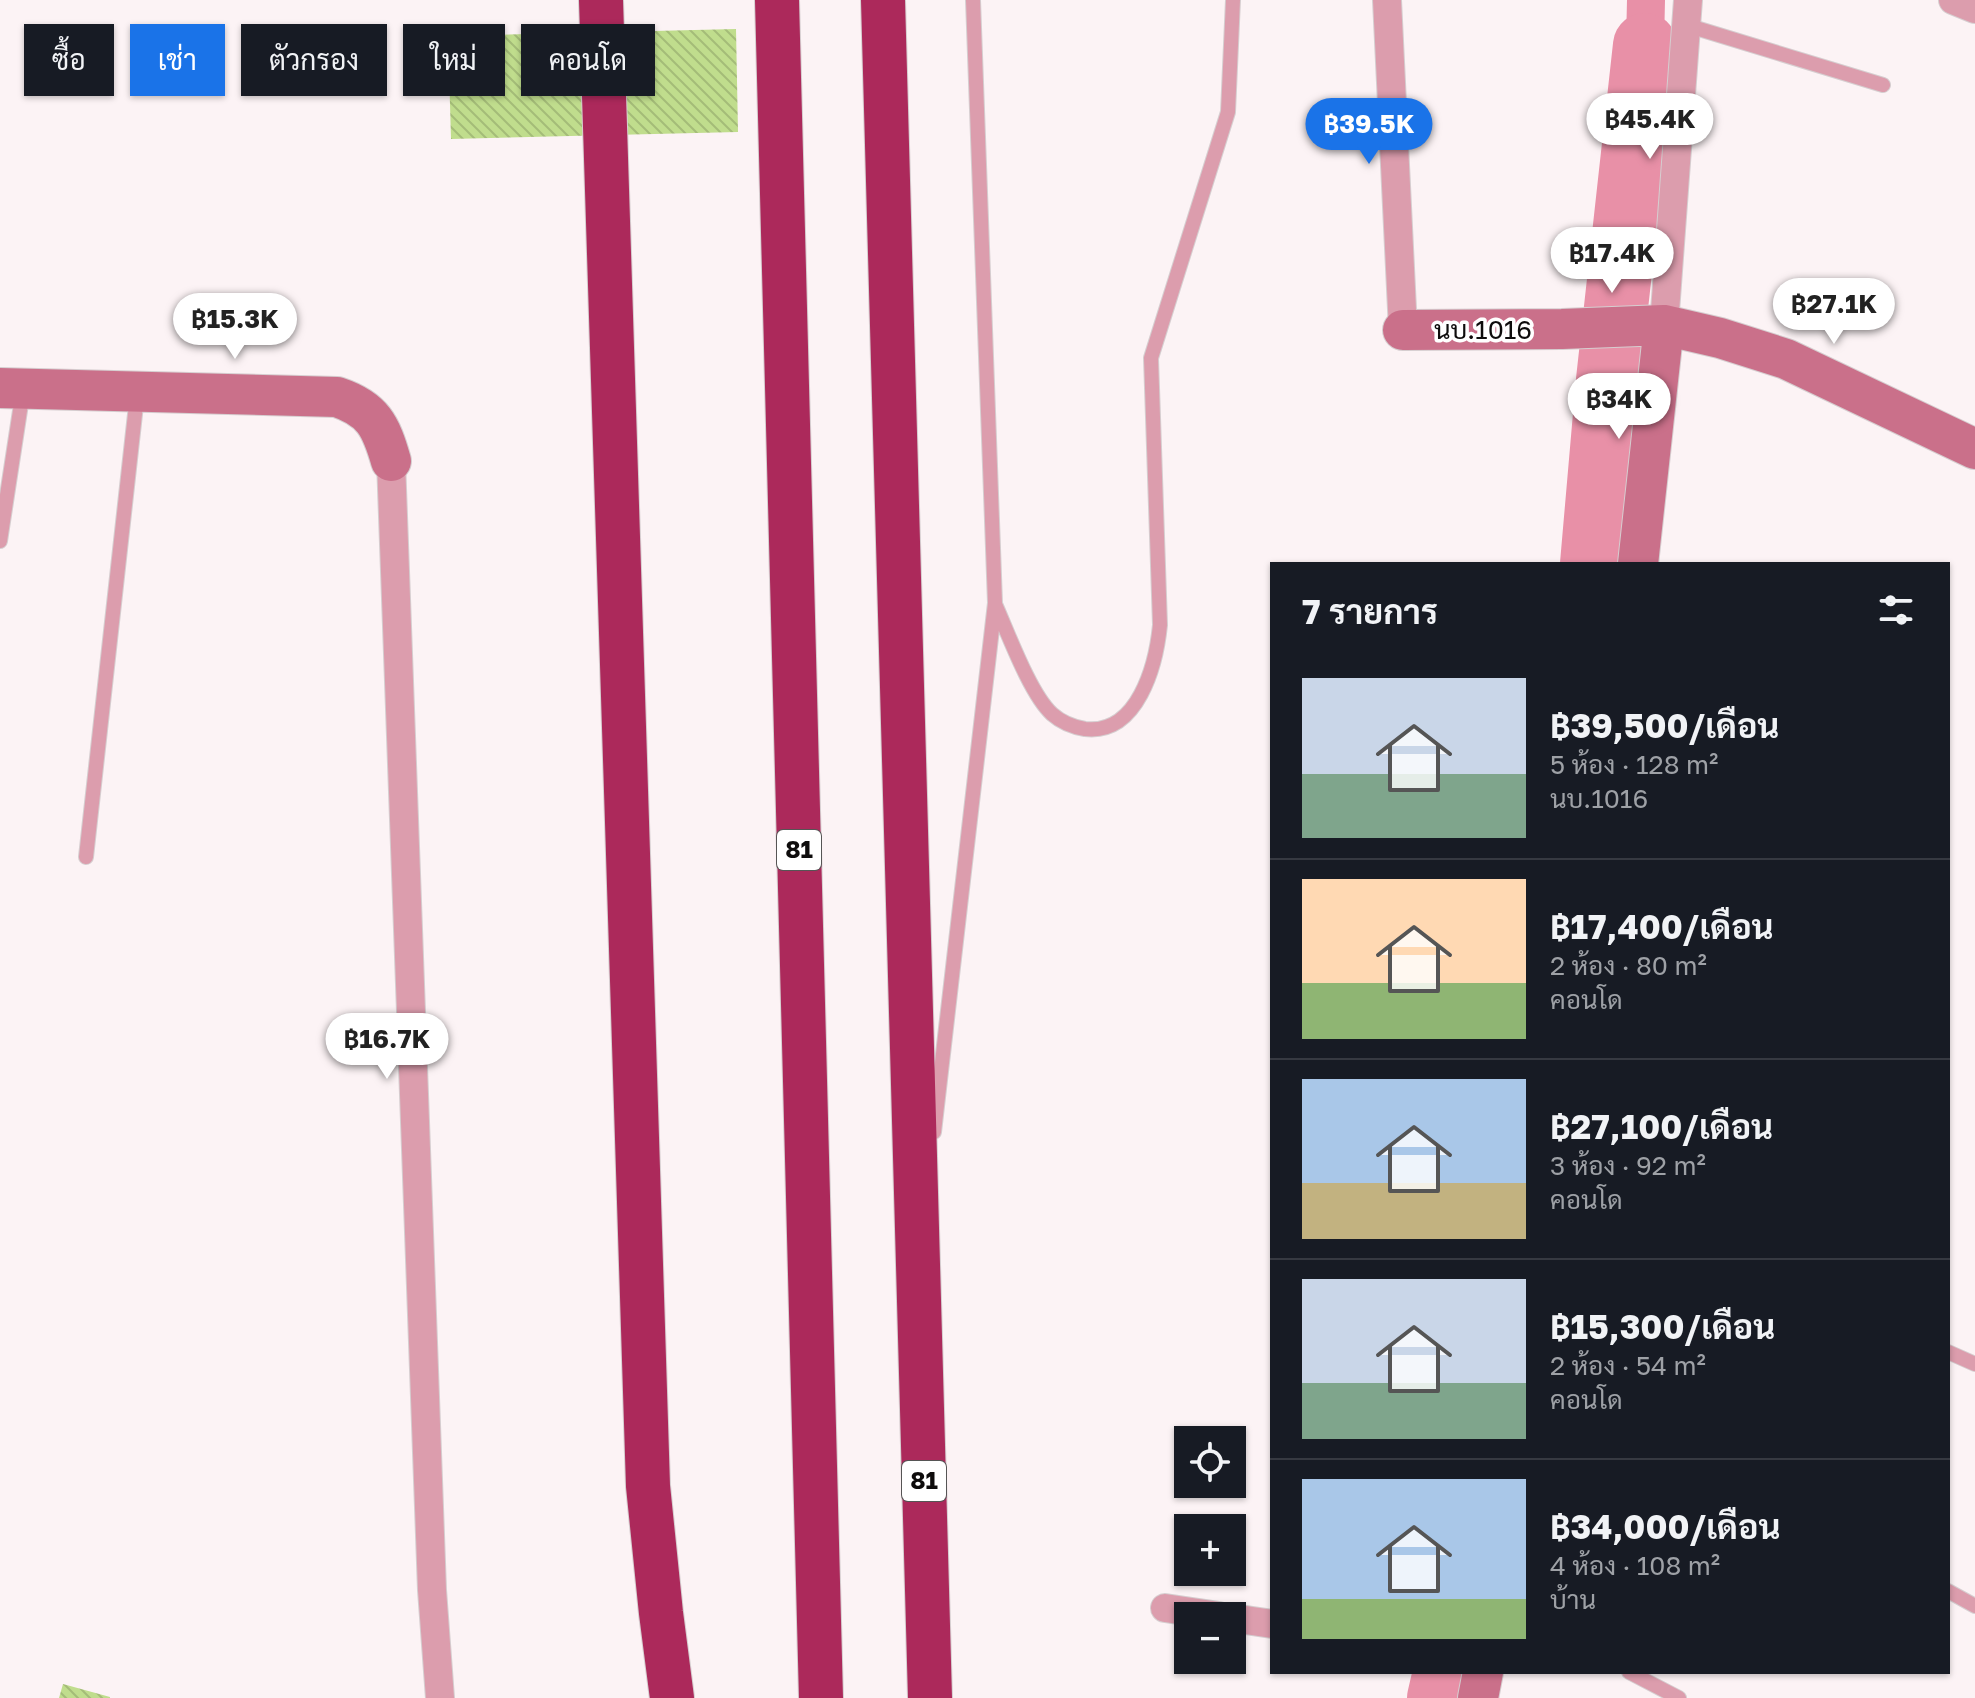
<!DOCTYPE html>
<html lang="th">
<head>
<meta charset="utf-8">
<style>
  body { margin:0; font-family:"Golos Text",Sarabun,sans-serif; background:#20242c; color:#f1f3f6; height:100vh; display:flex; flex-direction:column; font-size:30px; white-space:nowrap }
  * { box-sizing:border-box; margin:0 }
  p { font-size:26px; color:#9ea1a6 }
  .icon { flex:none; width:44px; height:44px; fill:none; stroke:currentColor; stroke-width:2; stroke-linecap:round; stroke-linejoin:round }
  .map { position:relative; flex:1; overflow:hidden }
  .side { position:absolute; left:1270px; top:562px; width:680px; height:1112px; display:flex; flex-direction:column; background:#171b24; border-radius:0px; box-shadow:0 2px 6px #0004 }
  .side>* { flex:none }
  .hud { position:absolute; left:24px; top:24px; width:760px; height:72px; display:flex; gap:16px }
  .buttons { position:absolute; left:1174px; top:1426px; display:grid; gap:16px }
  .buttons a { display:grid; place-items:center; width:72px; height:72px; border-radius:0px; background:#171b24; box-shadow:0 2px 6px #0004; font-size:40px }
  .price { position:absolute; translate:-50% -68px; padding:0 18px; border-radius:28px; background:#fff; color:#222; font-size:26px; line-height:52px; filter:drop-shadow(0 2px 4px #0008) }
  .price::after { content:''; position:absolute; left:50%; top:48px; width:24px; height:18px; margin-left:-12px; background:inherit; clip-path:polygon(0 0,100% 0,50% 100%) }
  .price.selected { background:#1a73e8; color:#fff }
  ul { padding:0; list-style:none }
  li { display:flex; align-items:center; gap:24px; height:200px; padding:0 32px }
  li+li { border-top:2px solid #363941 }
  li span { display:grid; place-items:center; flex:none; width:224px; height:160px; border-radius:0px; color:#555 }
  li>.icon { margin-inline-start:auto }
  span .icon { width:96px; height:96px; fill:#fffc; stroke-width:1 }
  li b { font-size:34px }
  h2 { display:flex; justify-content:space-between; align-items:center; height:96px; padding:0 32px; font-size:34px }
  .pill { padding:0 28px; border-radius:0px; background:#171b24; box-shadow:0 2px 6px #0004; font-size:28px; line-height:72px }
  .pill.selected { background:#1a73e8; color:#fff }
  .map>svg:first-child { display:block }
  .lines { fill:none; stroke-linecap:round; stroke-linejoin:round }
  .canal { stroke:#e890a7; stroke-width:38 }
  .river { stroke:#e890a7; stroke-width:64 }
  .building { fill:url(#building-back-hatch) }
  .lane-casing { stroke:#d6ced0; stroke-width:16 }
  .street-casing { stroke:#d6ced0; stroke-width:30 }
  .secondary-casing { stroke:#d6ced0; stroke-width:42 }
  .highway-casing { stroke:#d6ced0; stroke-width:46 }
  .lane { stroke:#dc9dad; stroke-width:14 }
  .street { stroke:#dc9dad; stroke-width:28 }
  .secondary { stroke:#ca708a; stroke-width:40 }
  .highway { stroke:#ac295b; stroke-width:44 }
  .labels { text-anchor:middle; stroke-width:7; stroke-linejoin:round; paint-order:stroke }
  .shield { fill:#fff; stroke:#565555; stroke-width:2 }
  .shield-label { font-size:24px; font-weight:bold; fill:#0e0c0c }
  .street-label { font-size:26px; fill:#0e0c0c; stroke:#fff }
</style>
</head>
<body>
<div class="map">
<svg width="1975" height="1698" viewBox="0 0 1975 1698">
  <defs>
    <pattern id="building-back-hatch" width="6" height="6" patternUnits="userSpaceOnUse" patternTransform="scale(2)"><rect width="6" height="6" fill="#c0dd8d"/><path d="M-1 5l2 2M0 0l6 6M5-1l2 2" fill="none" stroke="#a4bc78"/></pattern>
  </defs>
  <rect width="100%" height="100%" fill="#fcf3f5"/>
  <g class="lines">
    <path class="canal" d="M1645,45L1646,0"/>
    <path class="river" d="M1592,564L1608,380L1645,45
      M1439,1698L1445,1672"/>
  </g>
  <path class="building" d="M736,29L738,132L451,139L448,36Z
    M63,1684L110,1697V1698H59Z"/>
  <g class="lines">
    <defs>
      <path id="lane" d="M1686,25L1883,85
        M0,541L23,391
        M995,604C1008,633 1030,694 1052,714C1061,722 1073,727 1085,729C1138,735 1156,665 1160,625L1151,358L1228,112L1233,0
        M86,857L137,396
        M934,1132L995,603L973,0
        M1948,1352L1975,1364
        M1948,1591L1975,1606
        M1629,1672L1679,1698"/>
      <path id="street" d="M1387,0L1403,330
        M1953,0L1975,9
        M1664,325L1688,0
        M391,461L432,1590L440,1698
        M1165,1608L1219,1616
        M1232,1618L1272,1624"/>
      <path id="secondary" d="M1403,330L1562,329L1664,325L1720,338L1786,359L1975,449
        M0,388L337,397C373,409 381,426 391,461
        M1638,564L1664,325
        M1478,1698L1483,1672"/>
      <path id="highway" d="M601,0L648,1486L661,1613L672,1698
        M777,0L821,1698
        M883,0L930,1698"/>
    </defs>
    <use href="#lane" class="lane-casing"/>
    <use href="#street" class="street-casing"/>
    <use href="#secondary" class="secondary-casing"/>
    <use href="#highway" class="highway-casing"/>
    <use href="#lane" class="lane"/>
    <use href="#street" class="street"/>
    <use href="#secondary" class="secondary"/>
    <use href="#highway" class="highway"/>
  </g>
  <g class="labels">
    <g class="shield">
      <rect x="777" y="830" width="44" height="40" rx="6"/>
      <rect x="902" y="1461" width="44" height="40" rx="6"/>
    </g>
    <g class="shield-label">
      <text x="799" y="858">81</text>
      <text x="924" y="1489">81</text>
    </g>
    <g class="street-label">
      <text x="1483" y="339">นบ.1016</text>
    </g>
  </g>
</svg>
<div class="buttons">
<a><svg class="icon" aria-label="locate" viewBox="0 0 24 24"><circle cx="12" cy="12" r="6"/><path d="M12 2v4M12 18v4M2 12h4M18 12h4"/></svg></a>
<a>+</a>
<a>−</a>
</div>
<b class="price" style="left:1650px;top:161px">฿45.4K</b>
<b class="price selected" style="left:1369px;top:166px">฿39.5K</b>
<b class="price" style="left:1612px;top:295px">฿17.4K</b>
<b class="price" style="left:1834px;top:346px">฿27.1K</b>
<b class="price" style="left:235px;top:361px">฿15.3K</b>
<b class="price" style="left:1619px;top:441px">฿34K</b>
<b class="price" style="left:387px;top:1081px">฿16.7K</b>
<div class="hud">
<a class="pill">ซื้อ</a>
<a class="pill selected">เช่า</a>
<a class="pill">ตัวกรอง</a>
<a class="pill">ใหม่</a>
<a class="pill">คอนโด</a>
</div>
<section class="side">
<h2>7 รายการ<svg class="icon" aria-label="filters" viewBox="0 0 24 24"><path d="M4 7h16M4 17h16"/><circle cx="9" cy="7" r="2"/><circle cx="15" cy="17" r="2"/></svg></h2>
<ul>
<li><span style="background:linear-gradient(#c9d6e8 60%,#7fa58c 0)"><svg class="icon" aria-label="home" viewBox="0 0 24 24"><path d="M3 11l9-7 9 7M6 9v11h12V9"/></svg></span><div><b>฿39,500/เดือน</b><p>5 ห้อง · 128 m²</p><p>นบ.1016</p></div></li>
<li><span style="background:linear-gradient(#ffd9b3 65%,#8fb573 0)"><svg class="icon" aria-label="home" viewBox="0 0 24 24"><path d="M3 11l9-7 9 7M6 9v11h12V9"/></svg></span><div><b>฿17,400/เดือน</b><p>2 ห้อง · 80 m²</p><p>คอนโด</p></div></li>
<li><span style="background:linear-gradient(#a9c7e8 65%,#c2b280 0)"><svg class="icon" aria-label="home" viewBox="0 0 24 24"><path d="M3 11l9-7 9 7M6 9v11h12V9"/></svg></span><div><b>฿27,100/เดือน</b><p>3 ห้อง · 92 m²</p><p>คอนโด</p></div></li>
<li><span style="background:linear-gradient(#c9d6e8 65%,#7fa58c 0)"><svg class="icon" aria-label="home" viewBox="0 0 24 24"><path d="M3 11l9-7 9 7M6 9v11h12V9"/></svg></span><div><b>฿15,300/เดือน</b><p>2 ห้อง · 54 m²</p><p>คอนโด</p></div></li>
<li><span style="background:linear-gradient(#a9c7e8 75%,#8fb573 0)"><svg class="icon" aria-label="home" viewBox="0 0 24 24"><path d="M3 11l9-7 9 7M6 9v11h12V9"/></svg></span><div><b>฿34,000/เดือน</b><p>4 ห้อง · 108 m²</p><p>บ้าน</p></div></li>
</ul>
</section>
</div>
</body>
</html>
